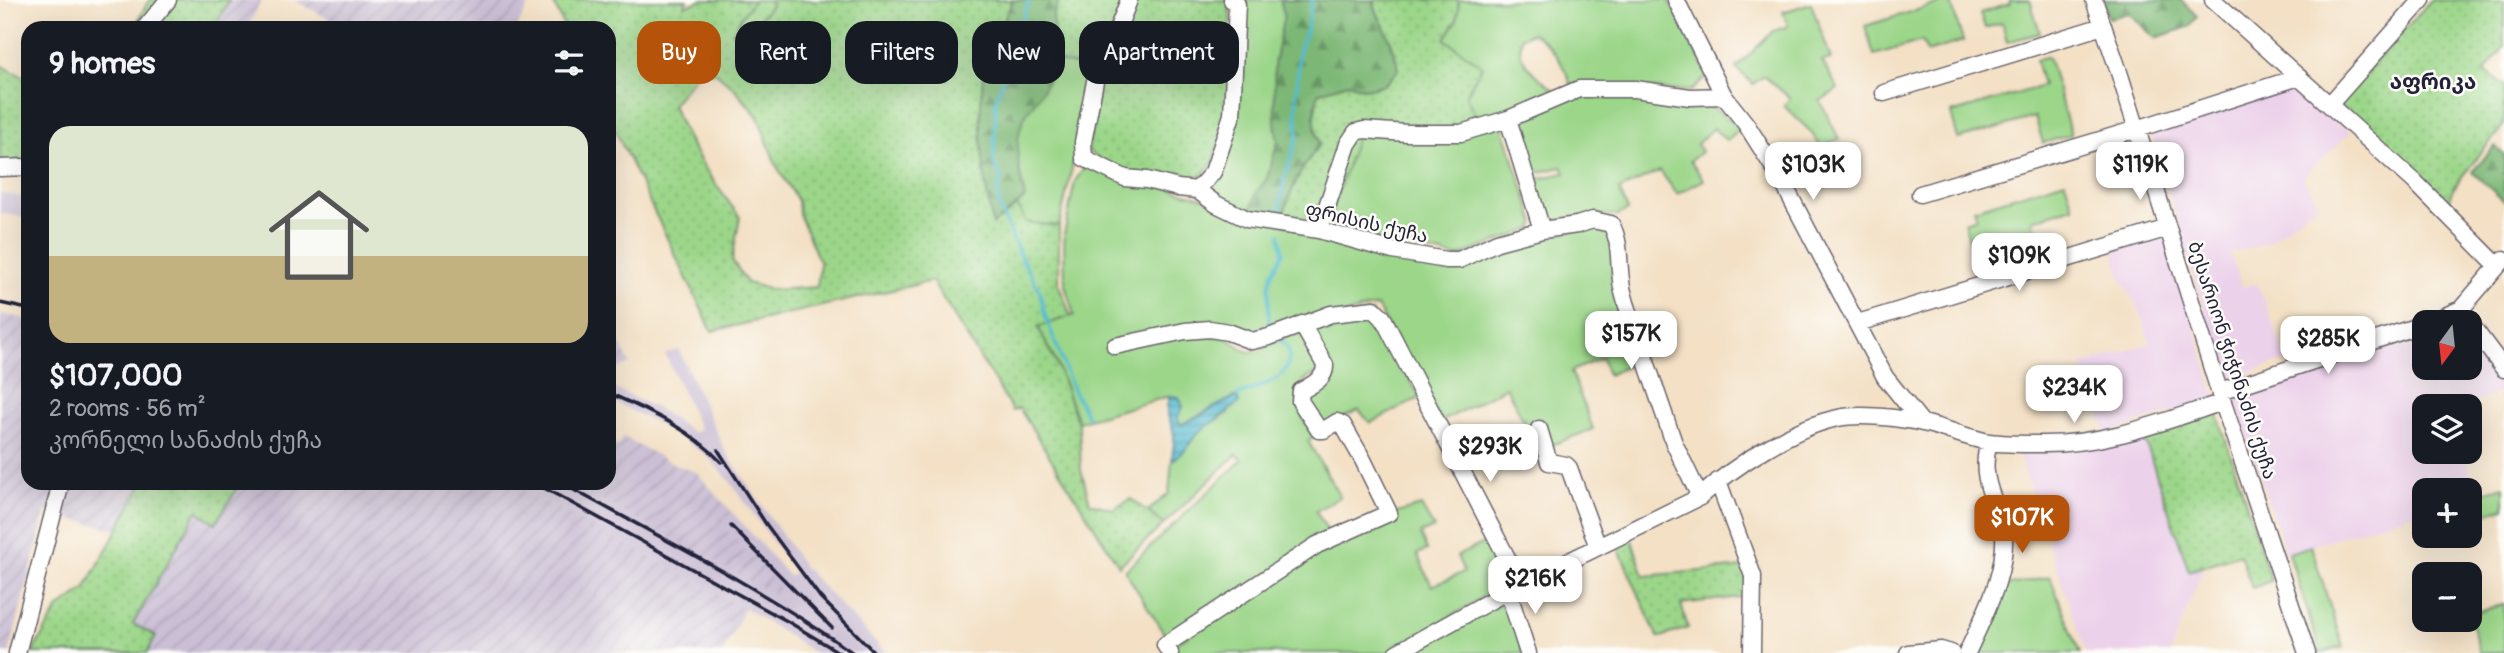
<!DOCTYPE html>
<html lang="en">
<head>
<meta charset="utf-8">
<style>
  body { margin:0; font-family:Pangolin,"Noto Sans Georgian",sans-serif; background:#20242c; color:#f1f3f6; height:100vh; display:flex; flex-direction:column; font-size:26px; white-space:nowrap }
  * { box-sizing:border-box; margin:0 }
  p { font-size:23px; color:#9ea1a6 }
  .icon { flex:none; width:38px; height:38px; fill:none; stroke:currentColor; stroke-width:2; stroke-linecap:round; stroke-linejoin:round }
  .map { position:relative; flex:1; overflow:hidden }
  .details { position:absolute; left:21px; top:21px; width:595px; height:469px; display:flex; flex-direction:column; background:#171b24; border-radius:21px; box-shadow:0 7px 28px #0002 }
  .details>* { flex:none }
  .guide { position:absolute; left:637px; top:21px; width:665px; height:63px; display:flex; gap:14px }
  .needle { width:46px; rotate:195deg }
  .buttons { position:absolute; left:2412px; top:310px; display:grid; gap:14px }
  .buttons a { display:grid; place-items:center; width:70px; height:70px; border-radius:14px; background:#171b24; box-shadow:0 7px 28px #0002; font-size:35px }
  .price { position:absolute; translate:-50% -60px; padding:0 16px; border-radius:14px; background:#fff; color:#222; font-size:23px; line-height:46px; filter:drop-shadow(0 2px 4px #0008) }
  .price::after { content:''; position:absolute; left:50%; top:42px; width:21px; height:16px; margin-left:-10px; background:inherit; clip-path:polygon(0 0,100% 0,50% 100%) }
  .price.selected { background:#b45309; color:#fff }
  ul { padding:0; list-style:none }
  li { display:grid; align-content:center; gap:14px; height:371px; padding:0 28px }
  li+li { border-top:2px solid #363941 }
  li span { display:grid; place-items:center; height:217px; border-radius:21px; color:#555 }
  li>.icon { margin-inline-start:auto }
  span .icon { width:126px; height:126px; fill:#fffc; stroke-width:1 }
  li b { font-size:30px }
  h2 { display:flex; justify-content:space-between; align-items:center; height:84px; padding:0 28px; font-size:30px }
  .pill { padding:0 24px; border-radius:21px; background:#171b24; box-shadow:0 7px 28px #0002; font-size:24px; line-height:63px }
  .pill.selected { background:#b45309; color:#fff }
  .map>svg:first-child { display:block }
  .built { fill:#ecd1ea }
  .industrial { fill:url(#industrial-furrows) }
  .railway { fill:#cbbfd5 }
  .grass { fill:url(#grass-dots); stroke:#5e7c62; stroke-width:2; fill-rule:evenodd }
  .forest { fill:url(#forest-firs); stroke:#4f6c58; stroke-width:2 }
  .wetland { fill:url(#wetland-marsh); stroke:#5e7c62; stroke-width:2 }
  .garden { fill:#9bd689; stroke:#5e7c62; stroke-width:2 }
  .water { fill:url(#water-rules); stroke:#3a6e86; stroke-width:2 }
  .lines { fill:none; stroke-linecap:round; stroke-linejoin:round }
  .stream { stroke:#53bbd0; stroke-width:3.5 }
  .minor-casing { stroke:#6b646b; stroke-width:19 }
  .minor { stroke:#fff; stroke-width:16 }
  .rail { stroke:#22223b; stroke-width:3.5 }
  .labels { text-anchor:middle; stroke-width:5; stroke-linejoin:round; paint-order:stroke }
  .street-label { font-size:19px; fill:#22223b; stroke:#fdfcf7 }
  .neighbourhood-label { font-size:21px; font-weight:bold; fill:#22223b; stroke:#fdfcf7 }
</style>
</head>
<body>
<div class="map">
<svg width="2504" height="653" viewBox="0 0 2504 653">
  <defs>
    <pattern id="industrial-furrows" width="10" height="10" patternUnits="userSpaceOnUse" patternTransform="scale(1.75)"><rect width="10" height="10" fill="#cbbfd5"/><path d="M-1 1l2-2M0 10L10 0M9 11l2-2" fill="none" stroke="#aea4b8"/></pattern>
    <pattern id="grass-dots" width="8" height="8" patternUnits="userSpaceOnUse" patternTransform="scale(1.75)"><rect width="8" height="8" fill="#9bd689"/><path d="M2 2h.1M6 6h.1" fill="none" stroke="#85b777" stroke-width="1.8" stroke-linecap="round"/></pattern>
    <pattern id="forest-firs" width="22" height="20" patternUnits="userSpaceOnUse" patternTransform="scale(1.75)"><rect width="22" height="20" fill="#7cb775"/><path d="M5 1l3.5 6h-7zM16 11l3.5 6h-7z" fill="#659461"/></pattern>
    <pattern id="wetland-marsh" width="20" height="14" patternUnits="userSpaceOnUse" patternTransform="scale(1.75)"><rect width="20" height="14" fill="#9bd689"/><path d="M1 5h8M5 5V1M11 12h8M15 12V8" fill="none" stroke="#85b777"/></pattern>
    <pattern id="water-rules" width="6" height="5" patternUnits="userSpaceOnUse" patternTransform="scale(1.75)"><rect width="6" height="5" fill="#53bbd0"/><path d="M0 2.5h6" fill="none" stroke="#4498aa"/></pattern>
  </defs>
  <rect width="100%" height="100%" fill="#fdfcf7"/>
  <filter id="ink" filterUnits="userSpaceOnUse"><feTurbulence type="fractalNoise" baseFrequency=".0143" numOctaves="2"/><feDisplacementMap in="SourceGraphic" scale="14" xChannelSelector="R" yChannelSelector="G"/><feConvolveMatrix kernelMatrix="1 2 1 2 8 2 1 2 1" color-interpolation-filters="sRGB"/></filter>
  <filter id="wash" filterUnits="userSpaceOnUse"><feTurbulence type="fractalNoise" baseFrequency=".00686" numOctaves="4" result="noise"/><feDisplacementMap in="SourceGraphic" scale="28" xChannelSelector="R" yChannelSelector="G"/><feGaussianBlur stdDeviation="1.57" result="paint"/><feColorMatrix in="noise" values="0 0 0 0 0 0 0 0 0 0 0 0 0 0 0 0 0 1.4 0 .05"/><feComposite in="paint" operator="in"/></filter>
  <g filter="url(#wash)">
    <rect width="100%" height="100%" fill="#f3e0c5"/>
    <path class="built" d="M2290,87L2301,88L2351,132L2303,177L2318,203L2266,244L2230,253L2243,287L2257,283L2287,360L2225,380L2151,132Z
      M2161,236L2167,237L2216,399L2106,433L2082,365L2150,343L2140,311L2120,276L2113,251Z
      M2424,334V368H2469V335L2504,384V392L2458,406H2424V452H2464L2477,493L2469,496V490H2424V510L2286,554L2234,398Z
      M2143,435L2189,571L2204,566L2170,653H2086L2017,450L2068,451L2107,447Z"/>
    <path class="industrial" d="M229,0H262L247,28H214Z
      M294,0H532L516,28H346Z
      M0,314L28,319V483H143L118,530L63,517L46,510L9,653H0Z
      M609,320L630,364L609,371Z
      M623,437L676,465L696,472L732,512L721,523L784,591L780,598L571,483H609V442L618,446Z
      M240,483H512L745,608L723,653H147L156,636L133,624L197,510L216,523Z"/>
    <path class="railway" d="M0,193L28,198V218L0,213Z
      M679,350L725,451L744,479L804,567L886,653H815L745,608L512,483H571L781,598L783,591L721,523L732,512L789,576L795,572L729,480L707,456L681,438L653,421L609,400V386L658,409L694,433L700,429L665,354Z"/>
    <path class="grass" d="M149,0H229L214,28H134Z
      M552,0H687L685,6L702,0H754L741,17L734,32L758,18L771,6L769,0H1013C1001,28 986,58 982,88C978,123 985,189 993,224L1017,206L1026,222L1059,226V285L1071,317L1038,327L1057,364L1079,426L1081,470L1090,503L1113,509L1131,499L1164,524L1119,566L1019,408L1013,411L932,281L712,331L609,118V28H565ZM700,70L716,73L736,90L758,117L776,165L798,201L799,214L820,263L817,287L773,290L747,283L732,260L740,217C712,181 689,147 672,105Z
      M1060,0H1127L1094,70L1053,60V15Z
      M1132,0H1225L1230,2L1231,105L1213,163L1193,185L1123,174L1088,151L1102,55Z
      M1374,0H1459L1457,20L1445,39L1482,66L1466,96L1478,121L1316,223L1281,222C1292,187 1297,174 1320,144C1313,126 1313,111 1319,92L1348,83L1366,89L1385,84L1399,69L1391,42L1375,8Z
      M2431,0H2504V47L2485,71L2504,86V125L2454,186L2450,196L2449,208L2338,104Z
      M0,65L28,79V161L0,163Z
      M2217,412L2271,581L2252,588L2240,554L2189,571L2143,435Z
      M143,483H240L216,523L197,511L133,624L156,636L147,653H32L58,609L85,589Z
      M1631,537L1644,576L1744,567L1750,596L1681,604L1688,628L1658,638L1616,543Z"/>
    <path class="forest" d="M1013,0H1060L1053,15L1054,41L1051,72L1045,89L1025,116L1019,171L1025,198L993,225C984,187 978,126 982,88C985,58 1001,28 1013,0Z
      M1280,0H1374L1375,8L1391,42L1399,69L1385,84L1366,89L1348,83L1319,92C1313,111 1313,126 1320,144C1297,174 1292,187 1281,222L1249,217L1256,193L1267,178L1278,141L1275,124L1274,63L1284,15Z
      M2103,0H2181L2197,16L2189,27L2155,38L2129,13L2109,18Z
      M2495,146L2504,154V201L2472,172Z"/>
    <path class="wetland" d="M754,0H769L771,6L744,35L734,32L741,17Z"/>
    <path class="garden" d="M1238,0H1280L1284,15L1274,63L1275,124L1278,141L1267,178L1256,193L1249,217L1206,192L1239,111Z
      M1459,0H1669L1708,76L1691,91L1571,85C1566,68 1549,40 1532,33L1521,37C1514,64 1541,78 1559,94L1478,121L1466,96L1482,66L1445,39L1457,20Z
      M1950,0L1963,41L1927,52L1922,41L1874,55L1865,26Z
      M2009,0H2030L2040,33L2007,42L2002,23L1985,28L1980,13L2010,4Z
      M1811,3L1831,59L1822,61L1838,89L1820,101L1839,139L1821,147L1810,131L1784,106L1790,98L1764,76L1753,84L1736,68L1773,31L1788,26L1783,12Z
      M2048,56L2071,135L2043,143L2035,117L1958,139L1951,113L2043,86L2036,60Z
      M1053,60L1094,70L1059,226L1026,222L1017,206L1025,198C1019,170 1011,139 1027,113C1039,95 1051,82 1053,60Z
      M1579,92L1693,100L1714,109L1741,127L1727,141L1713,128L1697,144L1701,152L1690,161L1704,180L1677,194L1660,171L1619,190L1628,210L1616,216L1602,215L1543,222L1531,180L1565,173L1562,167L1531,174L1515,122Z
      M1502,125L1535,223L1532,229L1456,257L1326,229L1357,136Z
      M1086,166L1197,196L1319,235L1441,264L1498,246L1597,226L1610,233L1642,359L1608,375L1602,358L1571,371L1593,429L1539,450L1506,387L1441,422L1377,306L1263,335L1187,334L1226,338L1248,352L1259,351L1299,327L1320,365L1318,373C1283,387 1301,414 1313,437L1308,441L1340,497L1316,511L1330,535L1167,638L1125,571L1242,460L1237,454L1164,524L1148,511L1169,493L1172,460C1189,452 1190,437 1202,429C1216,419 1235,415 1236,396L1180,425L1170,396L1078,422L1057,364L1038,327L1074,315L1065,285L1064,235L1075,181Z
      M2065,181L2073,207L2032,220L2036,231L2011,239L2008,231L1970,243L1964,222L1977,218L1974,209Z
      M1372,312L1420,398L1370,423L1359,410L1323,426L1303,392L1322,379L1309,326Z
      M2504,486V508L2469,519V496Z
      M1421,506L1434,528L1420,534L1427,550L1417,554L1432,586L1464,572L1457,556L1492,539L1509,574V581L1391,653H1175V644C1253,592 1329,530 1421,506Z
      M2311,546L2343,647L2321,653L2289,553Z
      M2050,577L2080,653H1975L2000,587Z
      M1507,594L1523,653H1412Z
      M2504,604V653H2480L2469,615Z"/>
    <path class="water" d="M1170,396L1179,397L1183,407L1177,418L1181,425L1237,396L1239,403C1227,412 1215,420 1203,429C1190,437 1189,452 1172,460C1172,452 1175,444 1174,437C1173,419 1162,417 1170,396Z"/>
    <g class="lines">
      <path class="stream" d="M1029,0L996,100L994,163L1001,178L998,190L999,206L1019,253L1040,292L1045,315L1074,392L1088,417
        M1279,215L1284,181L1298,135L1296,112L1299,50L1308,25L1312,0
        M1269,327V285L1272,274L1283,253L1280,234
        M1237,396C1256,386 1292,382 1289,353C1288,346 1285,343 1279,340"/>
    </g>
  </g>
  <g filter="url(#ink)">
    <g class="lines">
      <defs>
        <path id="minor" d="M1129,0L1114,38L1101,51L1083,142L1084,158L1125,178L1147,180L1178,188L1197,190L1216,204L1247,219L1319,230L1393,251L1446,260H1459L1497,242L1542,230L1577,225L1593,220L1611,224C1621,242 1618,260 1621,280C1621,287 1624,295 1626,303L1674,443L1700,497
          M1676,0L1724,96L1746,124L1782,181L1885,377L1922,423
          M2094,0L2118,69L2221,397L2307,653
          M2213,0L2415,182L2498,266
          M145,28L168,0
          M1884,93L2103,26
          M2330,104L2422,0
          M1508,119L1542,230
          M0,168L28,167
          M1197,190L1213,172L1232,115L1237,4L1232,0
          M1920,194L2137,129L2299,77
          M1319,230L1348,144L1356,132L1364,130L1407,133H1461L1508,119L1579,89H1635L1690,97L1724,96
          M2431,322L2461,309L2504,259
          M2469,322L2504,369
          M1858,323L2168,228
          M1115,346L1185,331L1210,329L1228,332L1252,341L1269,337L1331,314L1374,309L1383,318L1521,585
          M2220,392L2424,324
          M1539,429L1549,462L1566,465L1569,468L1598,547
          M1718,481L1753,576L1752,653
          M1508,591L1528,653
          M17,653L61,483
          M1170,653L1165,645L1317,545L1389,513L1363,460L1343,425L1337,422L1324,430H1319L1300,401L1301,391C1311,385 1326,379 1325,365L1302,324
          M1396,653L1508,591L1700,497C1734,466 1793,427 1838,418C1859,413 1901,418 1923,423C1945,428 1967,438 1989,442C2005,444 2022,444 2037,444C2103,446 2162,422 2223,402
          M1908,653L1941,650L1951,653
          M1967,653C1985,613 2010,569 2003,524C2002,516 1997,507 1993,499C1985,479 1983,462 1989,442"/>
      </defs>
      <use href="#minor" class="minor-casing"/>
      <use href="#minor" class="minor"/>
      <path class="rail" d="M0,303L28,309
        M609,393C649,411 691,429 721,462
        M718,450L766,524L820,597L875,653
        M535,483L787,621L840,653
        M561,483C660,537 761,588 853,653
        M731,526L832,628"/>
    </g>
  </g>
  <g class="labels">
    <g class="street-label">
      <text transform="translate(1367 222) rotate(13)" y="7">ფრისის ქუჩა</text>
      <text transform="translate(2233 360) rotate(72)" y="7">ბესარიონ ჭიჭინაძის ქუჩა</text>
    </g>
    <g class="neighbourhood-label">
      <text x="2433" y="89">აფრიკა</text>
    </g>
  </g>
</svg>
<div class="buttons">
<a><svg class="needle" viewBox="-14 -14 28 28"><path d="M0-13l5 13h-10z" fill="#e53935"/><path d="M0 13l5-13h-10z" fill="#9ea1a6"/></svg></a>
<a><svg class="icon" aria-label="layers" viewBox="0 0 24 24"><path d="M12 4l9 5-9 5-9-5zM3 14l9 5 9-5"/></svg></a>
<a>+</a>
<a>−</a>
</div>
<b class="price" style="left:1813px;top:202px">$103K</b>
<b class="price" style="left:2140px;top:202px">$119K</b>
<b class="price" style="left:2019px;top:293px">$109K</b>
<b class="price" style="left:1631px;top:371px">$157K</b>
<b class="price" style="left:2328px;top:376px">$285K</b>
<b class="price" style="left:2074px;top:425px">$234K</b>
<b class="price" style="left:1490px;top:484px">$293K</b>
<b class="price selected" style="left:2022px;top:555px">$107K</b>
<b class="price" style="left:1535px;top:616px">$216K</b>
<div class="guide">
<a class="pill selected">Buy</a>
<a class="pill">Rent</a>
<a class="pill">Filters</a>
<a class="pill">New</a>
<a class="pill">Apartment</a>
</div>
<section class="details">
<h2>9 homes<svg class="icon" aria-label="filters" viewBox="0 0 24 24"><path d="M4 7h16M4 17h16"/><circle cx="9" cy="7" r="2"/><circle cx="15" cy="17" r="2"/></svg></h2>
<ul>
<li><span style="background:linear-gradient(#dfe7d0 60%,#c2b280 0)"><svg class="icon" aria-label="home" viewBox="0 0 24 24"><path d="M3 11l9-7 9 7M6 9v11h12V9"/></svg></span><div><b>$107,000</b><p>2 rooms · 56 m²</p><p>კორნელი სანაძის ქუჩა</p></div></li>
</ul>
</section>
</div>
</body>
</html>
